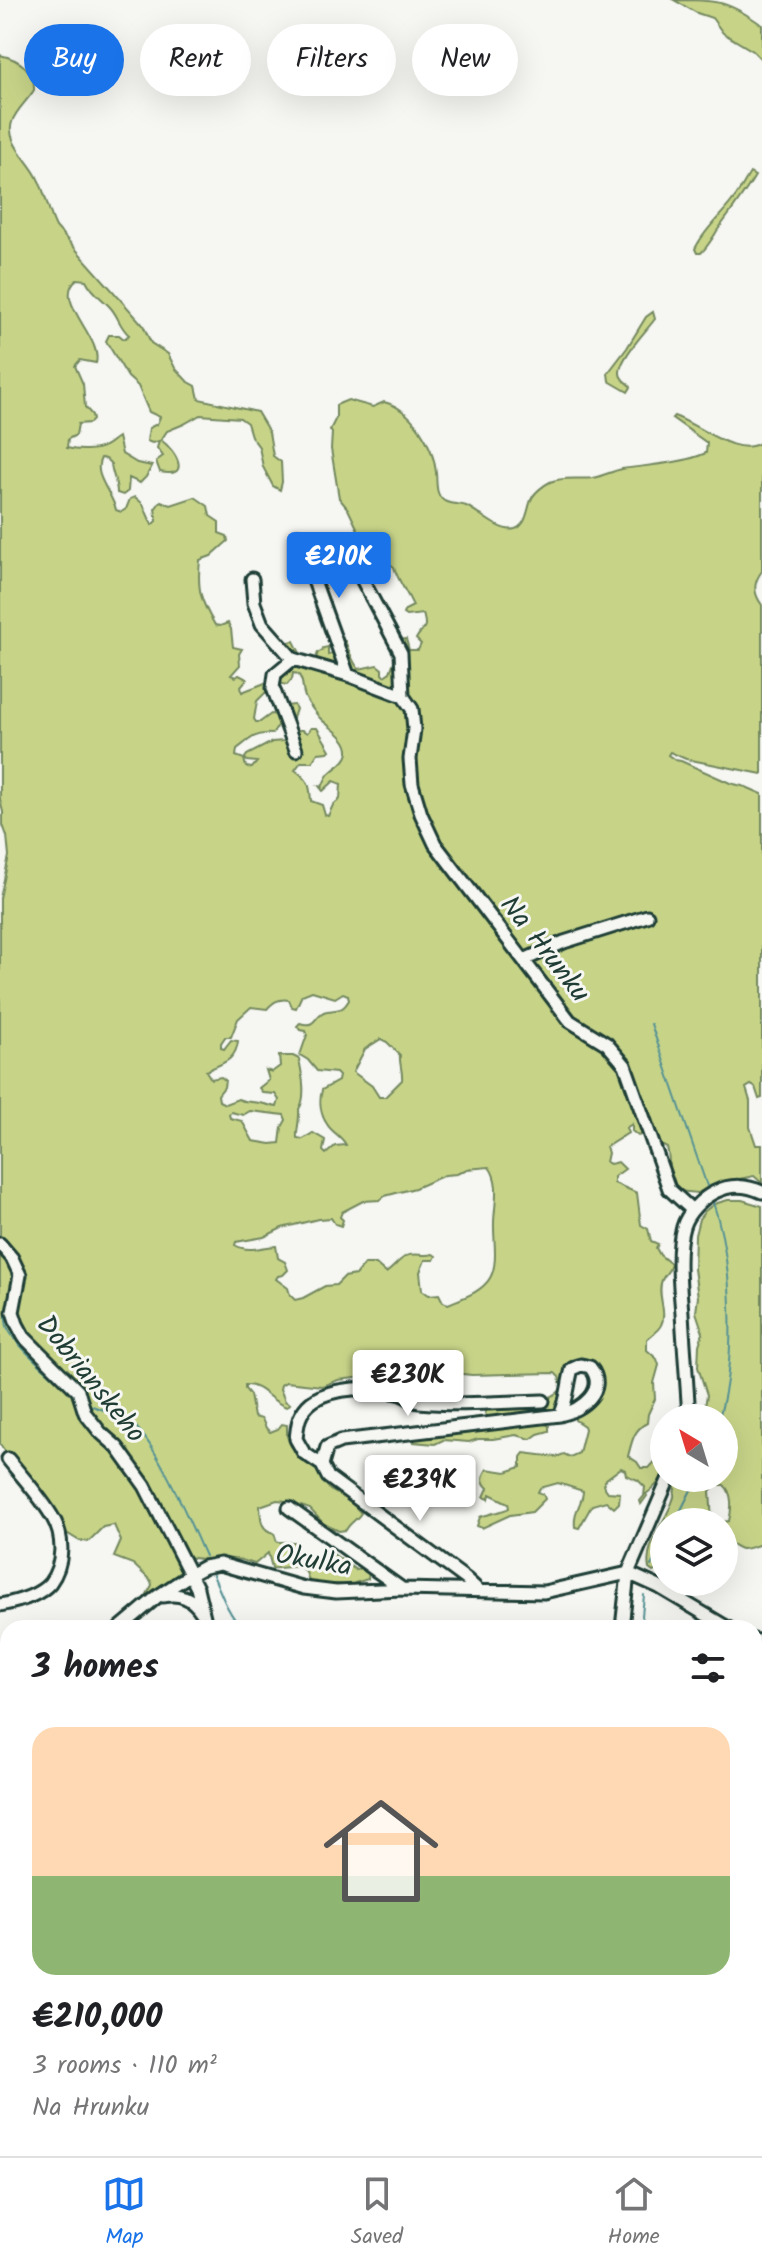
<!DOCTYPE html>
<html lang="en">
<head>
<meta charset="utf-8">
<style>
  body { margin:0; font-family:Kalam,sans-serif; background:#f6f6f6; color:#202124; height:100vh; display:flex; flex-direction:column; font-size:30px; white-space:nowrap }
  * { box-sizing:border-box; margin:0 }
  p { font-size:26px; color:#757577 }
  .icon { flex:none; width:44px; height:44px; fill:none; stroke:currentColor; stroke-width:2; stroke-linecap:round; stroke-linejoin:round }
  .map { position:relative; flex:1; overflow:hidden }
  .sheet { position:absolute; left:0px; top:1620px; width:762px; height:536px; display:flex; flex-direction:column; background:#fff; border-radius:24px 24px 0 0; box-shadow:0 8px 32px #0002 }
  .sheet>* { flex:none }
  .top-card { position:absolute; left:24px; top:24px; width:714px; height:72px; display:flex; gap:16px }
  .needle { width:52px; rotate:322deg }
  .buttons { position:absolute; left:650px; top:1404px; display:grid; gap:16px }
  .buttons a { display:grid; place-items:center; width:88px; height:88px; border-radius:50%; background:#fff; box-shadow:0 8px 32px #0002; font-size:40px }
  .price { position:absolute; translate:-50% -68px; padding:0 18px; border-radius:8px; background:#fff; color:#222; font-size:26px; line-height:52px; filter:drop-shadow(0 2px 4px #0008) }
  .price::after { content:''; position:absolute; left:50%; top:48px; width:24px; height:18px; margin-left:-12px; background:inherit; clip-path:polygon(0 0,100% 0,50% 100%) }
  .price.current { background:#1a73e8; color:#fff }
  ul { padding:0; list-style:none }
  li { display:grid; align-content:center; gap:16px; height:424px; padding:0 32px }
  li span { display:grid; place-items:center; height:248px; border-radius:24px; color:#555 }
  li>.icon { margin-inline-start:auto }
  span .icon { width:144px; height:144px; fill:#fffc; stroke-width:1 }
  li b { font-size:34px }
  h2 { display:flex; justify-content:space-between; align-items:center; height:96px; padding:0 32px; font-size:34px }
  .tag { padding:0 28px; border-radius:36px; background:#fff; box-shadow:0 8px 32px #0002; font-size:28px; line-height:72px }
  .tag.current { background:#1a73e8; color:#fff }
  .tabs { display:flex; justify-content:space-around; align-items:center; height:112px; border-top:2px solid #e0e0e0; background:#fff; font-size:22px; color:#757577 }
  .tabs a { display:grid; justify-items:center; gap:4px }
  .tabs .current { color:#1a73e8 }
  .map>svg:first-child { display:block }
  .green { fill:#c7d488; stroke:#73885e; stroke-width:2; fill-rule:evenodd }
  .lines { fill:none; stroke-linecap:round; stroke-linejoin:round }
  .stream { stroke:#569295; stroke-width:2 }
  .minor-casing { stroke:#1f3d34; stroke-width:17 }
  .minor { stroke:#f6f6f2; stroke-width:11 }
  .labels { text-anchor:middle; stroke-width:6; stroke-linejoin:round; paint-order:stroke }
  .street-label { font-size:28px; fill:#1f3d34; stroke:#f6f6f2 }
</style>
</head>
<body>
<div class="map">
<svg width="762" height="2156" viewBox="0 0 762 2156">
  <rect width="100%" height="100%" fill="#f6f6f2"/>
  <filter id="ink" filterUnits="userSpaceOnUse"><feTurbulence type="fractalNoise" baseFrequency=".0125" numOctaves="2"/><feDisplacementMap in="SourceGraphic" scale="16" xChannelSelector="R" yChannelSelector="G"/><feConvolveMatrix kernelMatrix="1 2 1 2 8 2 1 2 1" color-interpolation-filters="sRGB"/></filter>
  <g filter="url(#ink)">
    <path class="green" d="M674,0C717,0 727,0 762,25V60L753,51L723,33L712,18L697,13Z
      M0,55C18,59 35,69 34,90C28,100 15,111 12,122C5,143 31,162 38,179C46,194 48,211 56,227L143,325L151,343L168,354L175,368L187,381L196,386L199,399L257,412L269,432L273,456L281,462L282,482L280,490L273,486L263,467L259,447L251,436L247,423L240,418L200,415L184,424L167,431L161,440C175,450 193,479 160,472L156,461L163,456L157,448L159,441L152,443L147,441L149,428L157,424L160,417L149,412L138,386L128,377L106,341L109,335H119L124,339L129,335C118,325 119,316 109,306C100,297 92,292 86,280L77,279C51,300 103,337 96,363L80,360L75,366L83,384L85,407L92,415L93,420L90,423L78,424L76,435L68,439L67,448C77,451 96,451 105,446C110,444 113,440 118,437L122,454L137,463L152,466L146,477L140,483L129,478L128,491L123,495L117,493C117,482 112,474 111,464L106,459L101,458C92,475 112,492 116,510L121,512L126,509L130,499L135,497L143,504L152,525L157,521L155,509L161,501L171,505L195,497L208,506L210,516L219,522V533L227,536L228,541L211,556L200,560C197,589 200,600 215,625L220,626L228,623L231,629L233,647L242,649L239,654L240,665L231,675L236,677L239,675L247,679L241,686L242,692L265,683L269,686V689L257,701L254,719L256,722H260L271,714L283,716L286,706L294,705L296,709L291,724L279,725L272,734C256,732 249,740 237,749L236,756L244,759L246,767L252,768L257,762L247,761L245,758L247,755L272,742L284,741L295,730H302L307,733L311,728H317L330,750L328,752L318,753L312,762H301L295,770C309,780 310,785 311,801L322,805L325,815L328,816L333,805L340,799L341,784L334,781L323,791L319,786L322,787C324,783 325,779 328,775C333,768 347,763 348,752C349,737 328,727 320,718C315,712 308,704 305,697C301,688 305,682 298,674L293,673L292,679L287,685L273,682L296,656V650L289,647L288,642L294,641L303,659L315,662L318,652L322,651L323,648L328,647V655C334,653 338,650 339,643L342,640L345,641C348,648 354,665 359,669L377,665L382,669V674L384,676L390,672L393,664L397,669V684L390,686L374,685L406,689L410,682L405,670L401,640L406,639L409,650H418L421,644L416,639C423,626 428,631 423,614L406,616L403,614L405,610L413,606C408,594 397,579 394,567L384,560L383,546L377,543L369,541L360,534L348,509L339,498L331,449L332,433L330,430L336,418V405L348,400L373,407L384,402C412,409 433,444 436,472C437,481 435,494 443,500C449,505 459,503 466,506C480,512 499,533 515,529C528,525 527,507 532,498C535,492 544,485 550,482C564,476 579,480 593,478C603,476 612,471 622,469C649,465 681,464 706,453L707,443L672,418L674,416C696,423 740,461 762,441V571C753,583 753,593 762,605V774L686,759L670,752L668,755L675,760L681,761L730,783L746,787L762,794V1098L759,1099L755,1087L751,1085L746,1088L750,1101V1127L756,1145H762V1183L754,1176L729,1181L722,1185L708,1187L698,1193L678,1191C676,1185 672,1179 670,1174C668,1165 670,1157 667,1148L655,1142L642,1129L641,1135L638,1136L632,1131V1124L626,1128L628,1133L606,1147L608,1153L606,1162L610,1164L618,1162L625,1169L614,1177V1183L637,1193L641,1225L648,1229L651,1241L658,1244L656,1248L660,1255L671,1264C669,1273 665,1273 662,1280C656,1294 668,1312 661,1325C659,1330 651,1335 647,1339V1350L657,1359L659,1365L654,1383L655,1399L648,1414L647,1423C633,1430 632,1442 628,1456L637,1462L641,1468H649L664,1452C664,1473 664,1481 646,1494L647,1496L641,1504L640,1501L644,1496L645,1487L638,1480L626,1475L625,1470L621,1468L605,1480L603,1485L608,1492L620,1493L619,1503L614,1508L606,1501L592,1505L579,1528L575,1527C573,1509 583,1504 583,1491L558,1483L540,1488L538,1492L543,1494L545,1499L532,1512L510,1515L482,1528L477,1526L480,1517C488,1514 505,1511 509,1508L508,1503L490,1494L489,1499L484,1497L488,1488C481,1481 482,1477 487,1469L506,1472L521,1467V1457L524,1453L556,1457L564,1454L570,1457L579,1453L585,1429L584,1426L575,1420V1416L600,1379C597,1358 578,1350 564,1367L568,1378V1403L542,1422L549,1426V1431L538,1434L531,1439L516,1435L493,1439H478L469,1442L443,1440L435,1444L414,1442L416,1435L513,1419L506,1415L487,1417L485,1413L488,1408C509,1405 550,1405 562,1388L559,1377L555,1373L472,1375L442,1372H429L420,1375L414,1392L406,1390L403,1374L397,1372L388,1380L380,1377L355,1378L338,1380L322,1386L286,1382L281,1385L280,1389L285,1401L290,1404L287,1407C271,1403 262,1384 245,1385V1389L250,1395L254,1417L262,1419L266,1428L270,1432L278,1429L282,1424L287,1425V1436L291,1446L315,1466L330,1490L349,1500L361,1513C357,1520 350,1522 346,1530L339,1531L324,1524L310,1509L286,1501L277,1500L260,1506C261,1519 260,1530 274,1533L277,1542H294L295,1551L297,1555L324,1567L330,1556L333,1554L356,1570L362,1567L369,1572L368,1579L355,1583L351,1587C335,1581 326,1586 310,1584C308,1580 308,1575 305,1571C298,1562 281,1570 272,1568L268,1553L255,1564C248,1562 241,1559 234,1559C218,1557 201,1562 186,1556C183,1580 171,1594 146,1596L152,1585L151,1581L133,1564L114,1557L121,1541L114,1525L103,1527L88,1542L78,1540L60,1529L0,1444V898L9,856L7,836L3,825V812L0,800ZM312,991L335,998L343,993L348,995L349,1000C342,1012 338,1009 327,1011C314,1013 318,1029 300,1023L297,1026L300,1030L306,1031L307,1035L300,1055L308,1060L317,1071L336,1073L339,1076L338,1081L322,1090C319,1101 320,1114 327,1124C332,1133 341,1135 346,1145L335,1146L326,1154L323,1151L325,1140L313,1133L303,1139L297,1138C296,1133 300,1119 299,1109C307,1097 302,1074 299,1059L293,1056H279L280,1066L272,1072L266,1070L269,1080L259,1088L263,1093L275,1094L279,1100L277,1107C270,1106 266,1104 260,1103C252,1101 246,1103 238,1099L225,1104L219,1101L218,1095L224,1087L225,1080L221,1077L211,1079L206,1071C222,1063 236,1061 238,1041L231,1040L224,1049L221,1048V1043L225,1037H231L238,1019L251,1007L267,1009C273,1002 279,998 289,1000L292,1007L296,1008L302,995ZM381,1039L387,1042L400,1055C399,1064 403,1071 402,1080L385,1097H379L372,1086L353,1072L365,1049ZM250,1111L284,1115L286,1120L282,1127L280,1143L271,1144L253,1141L242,1121L230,1118L229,1114L231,1112L243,1115ZM489,1167C502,1184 493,1209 494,1228C494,1243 498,1264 490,1278C482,1292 462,1298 448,1304L443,1302L439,1294L429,1295L422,1290L420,1272L425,1260H434L436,1256L433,1254C424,1257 414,1252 406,1256C399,1260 393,1268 386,1273L376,1264H365L356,1275L344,1277L336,1285L325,1286L303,1298L295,1300L290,1295L288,1288L276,1279L278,1276L283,1275L288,1270L285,1262L278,1258L276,1246C261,1247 248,1253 235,1245L236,1242L264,1237L282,1228L318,1219L331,1218L335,1224L341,1226L343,1220L340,1217L342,1212L363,1201L380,1200L385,1196L415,1188L445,1175L457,1174L467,1169Z
      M750,173L755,176C743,196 730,213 717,231C712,239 708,246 701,253H697L695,249C703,231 720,217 732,201C739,193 744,182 750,173Z
      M653,312L655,319C647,330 619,359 620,373C620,380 627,382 631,387L628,392L609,381L608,373L627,348L646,317Z
      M728,1200H742L762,1206V1544C740,1550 745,1553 724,1539V1522H722L729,1521C732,1509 733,1493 724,1485H715L710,1491L712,1522H664V1566L653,1572L649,1569C644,1542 667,1522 674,1497C675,1491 675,1484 676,1478H724V1418H703L707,1395L698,1367L699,1345L703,1333L696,1312L698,1297L694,1269L695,1235L699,1219L705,1211L714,1204Z"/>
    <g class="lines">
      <path class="stream" d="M651,1024L708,1189
        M712,1199C733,1259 737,1357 719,1418
        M1,1253C26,1284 0,1299 7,1326C13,1345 58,1380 74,1395
        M85,1403C100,1410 119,1413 132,1423C159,1447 189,1521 205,1556
        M675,1522L697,1478
        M651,1566L664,1543
        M213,1575C221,1593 228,1614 242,1628
        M644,1628L642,1616L644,1595
        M574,2156L576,2148"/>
      <defs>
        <path id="minor" d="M298,536L348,675
          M252,579L254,603L262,624L293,659L348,675L403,696L412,709L414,729L410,759L412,784L421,814L435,844L570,1021L607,1044L625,1065L669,1189L692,1210
          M363,581L401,653L403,696
          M293,659L275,674L273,688L296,750
          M524,960L564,942L647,916
          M0,1244L12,1258L20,1275L13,1312L17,1324L24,1337L78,1391L85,1413L100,1432L117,1447L145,1486L197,1588L204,1617L203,1628
          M689,1418C687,1383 684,1348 682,1313C680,1289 676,1250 683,1227C687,1213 702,1198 715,1192C730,1184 747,1185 762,1192
          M322,1465L327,1447L341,1441L560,1415C581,1410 609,1390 590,1367L581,1365L572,1369C567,1386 568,1400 560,1415
          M289,1508L402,1589
          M628,1573L659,1587L728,1628
          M479,1591L466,1579L328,1477L322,1465L304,1453L296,1439C297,1432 297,1422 301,1415C315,1385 369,1386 397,1393C405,1394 411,1401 419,1402C460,1406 502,1402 543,1401
          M163,1596C180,1593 192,1597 202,1613
          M0,1605C16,1602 39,1596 50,1583C64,1564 64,1537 53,1518C41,1497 23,1478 8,1459
          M120,1628L158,1596L191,1574L204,1567L220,1564L304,1588L336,1592L402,1589L544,1592L628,1573
          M622,1628L628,1573L669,1478
          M754,1640L762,1643
          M0,1652L8,1656
          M0,1675H8
          M754,1826L762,1828
          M0,1833L8,1834
          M754,1903L762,1873
          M754,1961L762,1964
          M0,2023L8,2025
          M0,2123L8,2100
          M0,2140L9,2150L18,2156
          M385,2148L386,2156
          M742,2148L762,2152
          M561,2156L563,2148
          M585,2156L586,2148"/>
      </defs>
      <use href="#minor" class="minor-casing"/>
      <use href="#minor" class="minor"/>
    </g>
  </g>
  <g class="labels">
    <g class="street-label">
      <text transform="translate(546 948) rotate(52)" y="10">Na Hrunku</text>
      <text transform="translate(92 1378) rotate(51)" y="10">Dobrianskeho</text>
      <text transform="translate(314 1559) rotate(10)" y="10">Okulka</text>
    </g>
  </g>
</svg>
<div class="buttons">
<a><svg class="needle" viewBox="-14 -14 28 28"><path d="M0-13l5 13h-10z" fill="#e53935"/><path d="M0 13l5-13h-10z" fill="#757577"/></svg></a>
<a><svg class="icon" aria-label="layers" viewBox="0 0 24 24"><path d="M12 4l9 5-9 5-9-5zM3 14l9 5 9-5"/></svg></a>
</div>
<b class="price current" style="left:339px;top:600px">€210K</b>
<b class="price" style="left:408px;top:1418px">€230K</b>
<b class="price" style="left:420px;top:1523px">€239K</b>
<div class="top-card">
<a class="tag current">Buy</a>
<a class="tag">Rent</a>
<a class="tag">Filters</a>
<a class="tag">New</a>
</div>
<section class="sheet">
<h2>3 homes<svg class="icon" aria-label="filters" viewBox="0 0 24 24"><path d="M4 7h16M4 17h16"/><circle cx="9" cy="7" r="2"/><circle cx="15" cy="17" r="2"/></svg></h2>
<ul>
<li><span style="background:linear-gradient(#ffd9b3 60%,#8fb573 0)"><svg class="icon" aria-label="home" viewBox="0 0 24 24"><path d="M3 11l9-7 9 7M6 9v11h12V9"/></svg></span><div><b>€210,000</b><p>3 rooms · 110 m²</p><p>Na Hrunku</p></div></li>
</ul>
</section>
</div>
<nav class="tabs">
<a class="current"><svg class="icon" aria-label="map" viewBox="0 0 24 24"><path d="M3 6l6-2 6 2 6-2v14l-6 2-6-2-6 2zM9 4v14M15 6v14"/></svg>Map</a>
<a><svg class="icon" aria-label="saved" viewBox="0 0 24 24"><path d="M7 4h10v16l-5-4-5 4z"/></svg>Saved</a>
<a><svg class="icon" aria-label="home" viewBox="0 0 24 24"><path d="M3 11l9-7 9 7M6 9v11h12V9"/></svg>Home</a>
</nav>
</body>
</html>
